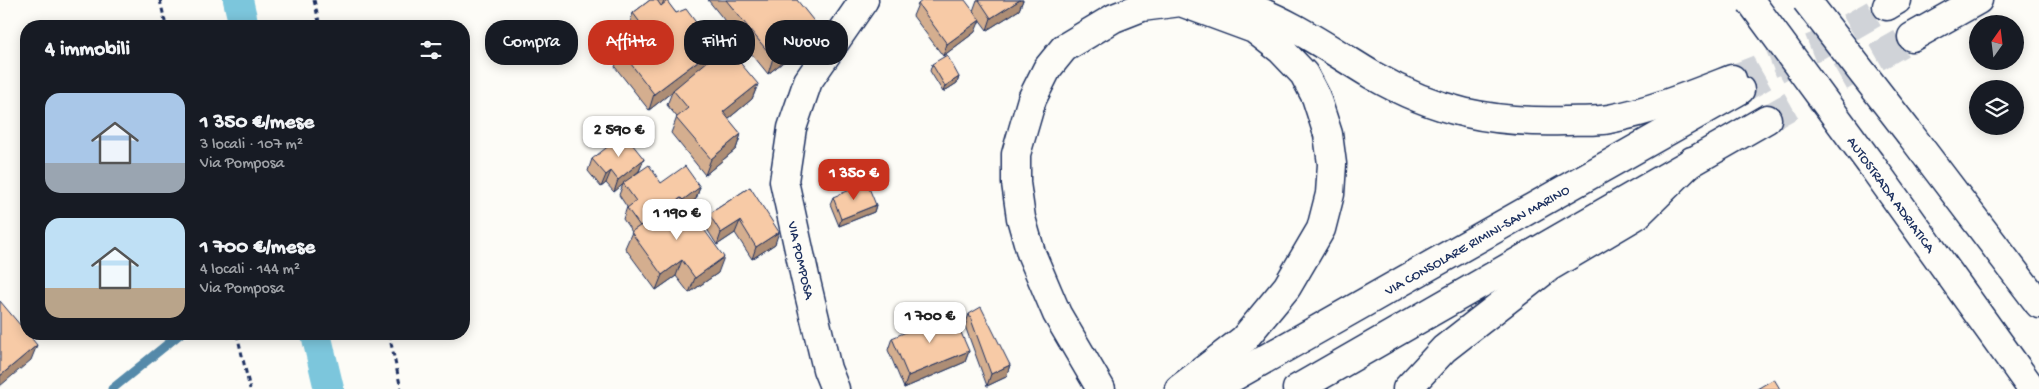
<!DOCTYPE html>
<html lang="it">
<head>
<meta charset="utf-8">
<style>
  body { margin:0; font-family:"Gochi Hand",sans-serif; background:#242831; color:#f1f3f6; height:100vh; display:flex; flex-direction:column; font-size:19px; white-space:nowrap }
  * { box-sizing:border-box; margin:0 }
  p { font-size:16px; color:#9ea1a6 }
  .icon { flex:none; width:28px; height:28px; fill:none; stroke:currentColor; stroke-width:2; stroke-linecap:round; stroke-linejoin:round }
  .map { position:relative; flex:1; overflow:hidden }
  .side { position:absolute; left:20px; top:20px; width:450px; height:320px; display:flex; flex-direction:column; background:#171b24; border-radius:20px; box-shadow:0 2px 12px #0003 }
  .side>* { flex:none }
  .guide { position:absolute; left:485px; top:20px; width:475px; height:45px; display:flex; gap:10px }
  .needle { width:32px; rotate:14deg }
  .tools { position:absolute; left:1969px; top:15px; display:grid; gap:10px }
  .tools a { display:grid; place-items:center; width:55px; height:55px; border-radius:50%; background:#171b24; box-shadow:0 2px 12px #0003; font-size:25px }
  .price { position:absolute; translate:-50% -42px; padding:0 11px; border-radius:10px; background:#fff; color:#222; font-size:16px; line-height:32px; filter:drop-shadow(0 1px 2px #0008) }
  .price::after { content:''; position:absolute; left:50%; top:30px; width:15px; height:11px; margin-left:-8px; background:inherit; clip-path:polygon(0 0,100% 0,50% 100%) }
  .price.active { background:#c8321e; color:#fff }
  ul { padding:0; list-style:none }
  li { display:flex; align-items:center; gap:15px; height:125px; padding:0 25px }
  li span { display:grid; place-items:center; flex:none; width:140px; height:100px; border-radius:15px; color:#555 }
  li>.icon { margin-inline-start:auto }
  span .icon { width:60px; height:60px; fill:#fffc; stroke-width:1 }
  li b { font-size:21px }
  h2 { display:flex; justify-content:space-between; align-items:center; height:60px; padding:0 25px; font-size:21px }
  .pill { padding:0 18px; border-radius:20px; background:#171b24; box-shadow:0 2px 12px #0003; font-size:18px; line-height:45px }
  .pill.active { background:#c8321e; color:#fff }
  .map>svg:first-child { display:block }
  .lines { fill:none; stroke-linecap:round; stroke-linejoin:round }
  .stream { stroke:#558aaa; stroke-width:9 }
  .canal { stroke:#7cc6dc; stroke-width:30 }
  .primary-tunnel { stroke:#d0d3d8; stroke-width:28; stroke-dasharray:28 14; stroke-linecap:butt }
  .motorway-tunnel { stroke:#d0d3d8; stroke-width:28; stroke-dasharray:28 14; stroke-linecap:butt }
  .minor-casing { stroke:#1b2f5e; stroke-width:31 }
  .primary-casing { stroke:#1b2f5e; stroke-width:31 }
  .motorway-casing { stroke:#1b2f5e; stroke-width:31 }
  .path { stroke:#1b2f5e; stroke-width:3; stroke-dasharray:5 4; stroke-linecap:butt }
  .minor { stroke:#fdfcf7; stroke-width:28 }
  .primary { stroke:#fdfcf7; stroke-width:28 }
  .motorway { stroke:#fdfcf7; stroke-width:28 }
  .motorway-bridge-casing { stroke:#1b2f5e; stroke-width:31; stroke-linecap:butt }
  .motorway-bridge { stroke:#fdfcf7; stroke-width:28 }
  .wall { fill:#d4ae8f; stroke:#1b2f5e }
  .shaded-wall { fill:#ad8d74; stroke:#1b2f5e }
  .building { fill:#f7caa6; stroke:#1b2f5e }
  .labels { text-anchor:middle; stroke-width:5; stroke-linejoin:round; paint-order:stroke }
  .street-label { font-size:14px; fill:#1b2f5e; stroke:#fdfcf7 }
</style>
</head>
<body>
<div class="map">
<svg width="2039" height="389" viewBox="0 0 2039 389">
  <rect width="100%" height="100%" fill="#fdfcf7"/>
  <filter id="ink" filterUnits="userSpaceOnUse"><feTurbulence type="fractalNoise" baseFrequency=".02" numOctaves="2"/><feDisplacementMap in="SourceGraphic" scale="10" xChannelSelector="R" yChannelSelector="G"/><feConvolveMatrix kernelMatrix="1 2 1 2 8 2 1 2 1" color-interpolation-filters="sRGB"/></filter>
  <g filter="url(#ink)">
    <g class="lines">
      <path class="stream" d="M112,389L180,334"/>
      <path class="canal" d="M238,0L244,26
        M316,334L329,389"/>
      <path class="primary-tunnel" d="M1740,90L1887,6
        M1767,119L1912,37"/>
      <path class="motorway-tunnel" d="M1732,79L1817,46"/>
      <defs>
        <path id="minor" d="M835,389L827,369L805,277L784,181L792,128L808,81L864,0"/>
        <g id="primary">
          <path d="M1887,6L1897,0"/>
          <path d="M1912,37L1978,0"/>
          <path id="s1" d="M1212,389L1740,90"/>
          <path d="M1297,389L1767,119"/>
        </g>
        <path id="motorway" d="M1205,0C1216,1 1228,1 1239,4C1287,19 1329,49 1372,75C1436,112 1492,123 1564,121C1579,120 1595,122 1609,119C1652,111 1691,95 1732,79
          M1178,1L1254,29L1281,50L1304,74L1316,97L1328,134L1332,164L1330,194L1321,229L1287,287L1244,339L1179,389
          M1910,134L2039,304
          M1870,163L2032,389
          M1101,389L1057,314L1031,253L1021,218L1016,183V154L1032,99L1047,69L1064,48L1114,18L1142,7L1196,0
          M1407,389L1444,349L1549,267L1637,215L1692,161"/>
      </defs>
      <use href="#minor" class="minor-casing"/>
      <use href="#primary" class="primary-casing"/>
      <use href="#motorway" class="motorway-casing"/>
      <path class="path" d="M160,0L166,26
        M314,0L320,26
        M237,334L250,389
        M389,334L401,389"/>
      <use href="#minor" class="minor"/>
      <use href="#primary" class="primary"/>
      <use href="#motorway" class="motorway"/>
      <defs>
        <path id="motorway-bridge" d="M1806,0L1910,134
          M1751,2L1870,163"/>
      </defs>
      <use href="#motorway-bridge" class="motorway-bridge-casing"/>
      <use href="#motorway-bridge" class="motorway-bridge"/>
    </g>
    <path class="wall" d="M650,0H670L667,2L676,13L715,48L712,57L758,84L752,99L728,119L741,134L736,149L705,175L671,133L677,117L667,105L672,92L649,110L615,67L621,51L638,52L642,48L628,29L633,13Z
      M708,0H797L811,40L768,74Z
      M977,0H1023L1019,10L987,30L973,11Z
      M918,4L975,32L943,56L913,16Z
      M932,64L959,77L957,83L943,92L930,71Z
      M592,159H644L639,171L628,180L661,183L700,187L696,199L687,206L718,273L689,293L676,276L656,290L625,248L632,232L623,219L627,207L619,195L623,184L614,192L606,183L601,187L588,171Z
      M750,187L775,244L752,259L735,233L717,245L705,226L709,214Z
      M833,197L876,205L874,212L839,226L830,204Z
      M969,314L1010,365L1006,377L987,386L965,326Z
      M892,338L969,351L965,362L904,388L888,350Z"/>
    <path class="shaded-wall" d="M664,0H670L661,8Z
      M1020,0H1023L1019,10L987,30L991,18Z
      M980,20L975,32L943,56L947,44Z
      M817,25L811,40L768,74L773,58Z
      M715,48L709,63L673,90L672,92L649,110L654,94Z
      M959,77L957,83L943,92L945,86Z
      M758,84L752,99L717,128L723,112Z
      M741,134L736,149L705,175L711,159Z
      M644,159L639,171L614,192L618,180Z
      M611,171L606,183L601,187L606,175Z
      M700,187L696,199L638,241L642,229Z
      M876,205L874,212L839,226L841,219Z
      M740,221L735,233L717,245L721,233Z
      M779,232L775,244L752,259L756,247Z
      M724,257L718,273L689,293L695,278Z
      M682,260L676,276L656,290L662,275Z
      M37,345L31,360L0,386V376Z
      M969,351L965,362L904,388L908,376Z
      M1010,365L1006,377L987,386L991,374Z"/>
    <path class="building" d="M650,0H657L661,6L667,1L676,13L686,9L715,48L654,94L621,51L631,43L638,52L653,40L633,13Z
      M726,0H797L817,25L773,58Z
      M923,0H965L980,20L947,44L918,4Z
      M979,0H1020L991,18Z
      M726,46L758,84L723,112L741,134L711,159L676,118L688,108L673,90Z
      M947,55L959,77L945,86L932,64Z
      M624,134L644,159L618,180L611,171L606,175L592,159Z
      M649,165L661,183L685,166L700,187L683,200L681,198L640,226L627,208L636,201L623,183Z
      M867,183L876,205L841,219L833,197Z
      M750,187L779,232L756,247L740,221L721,233L709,214Z
      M681,198L724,257L695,278L682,260L662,275L631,232Z
      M0,301L26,332V334H28L37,345L0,376Z
      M981,307L1010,365L991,374L969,314Z
      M952,312L969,351L908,376L892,338Z
      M1774,379L1780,389H1757Z"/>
  </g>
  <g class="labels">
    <g class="street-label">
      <text transform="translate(1892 194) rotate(54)" y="5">AUTOSTRADA ADRIATICA</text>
      <text dy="5" stroke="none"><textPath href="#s1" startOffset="304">VIA CONSOLARE RIMINI-SAN MARINO</textPath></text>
      <text transform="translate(802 260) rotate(77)" y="5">VIA POMPOSA</text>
    </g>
  </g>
</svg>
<div class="tools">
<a><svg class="needle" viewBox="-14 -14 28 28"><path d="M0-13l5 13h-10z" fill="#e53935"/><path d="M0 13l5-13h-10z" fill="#9ea1a6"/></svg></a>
<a><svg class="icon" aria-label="layers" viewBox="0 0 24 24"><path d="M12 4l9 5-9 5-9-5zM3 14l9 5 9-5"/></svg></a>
</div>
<b class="price" style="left:619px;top:158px">2 590 €</b>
<b class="price active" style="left:854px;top:201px">1 350 €</b>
<b class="price" style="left:677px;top:241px">1 190 €</b>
<b class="price" style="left:930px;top:344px">1 700 €</b>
<div class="guide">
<a class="pill">Compra</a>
<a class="pill active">Affitta</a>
<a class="pill">Filtri</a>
<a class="pill">Nuovo</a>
</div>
<section class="side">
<h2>4 immobili<svg class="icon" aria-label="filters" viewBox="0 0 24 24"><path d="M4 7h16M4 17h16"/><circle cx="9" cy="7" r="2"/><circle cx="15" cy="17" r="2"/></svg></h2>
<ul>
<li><span style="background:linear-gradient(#a9c7e8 70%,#9aa5b1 0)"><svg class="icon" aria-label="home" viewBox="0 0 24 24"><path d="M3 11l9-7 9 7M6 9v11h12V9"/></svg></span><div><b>1 350 €/mese</b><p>3 locali · 107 m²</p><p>Via Pomposa</p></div></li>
<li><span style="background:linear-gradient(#bfe0f5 70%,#b9a48a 0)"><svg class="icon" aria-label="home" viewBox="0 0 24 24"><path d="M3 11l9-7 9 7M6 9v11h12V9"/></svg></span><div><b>1 700 €/mese</b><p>4 locali · 144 m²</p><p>Via Pomposa</p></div></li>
</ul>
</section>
</div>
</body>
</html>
